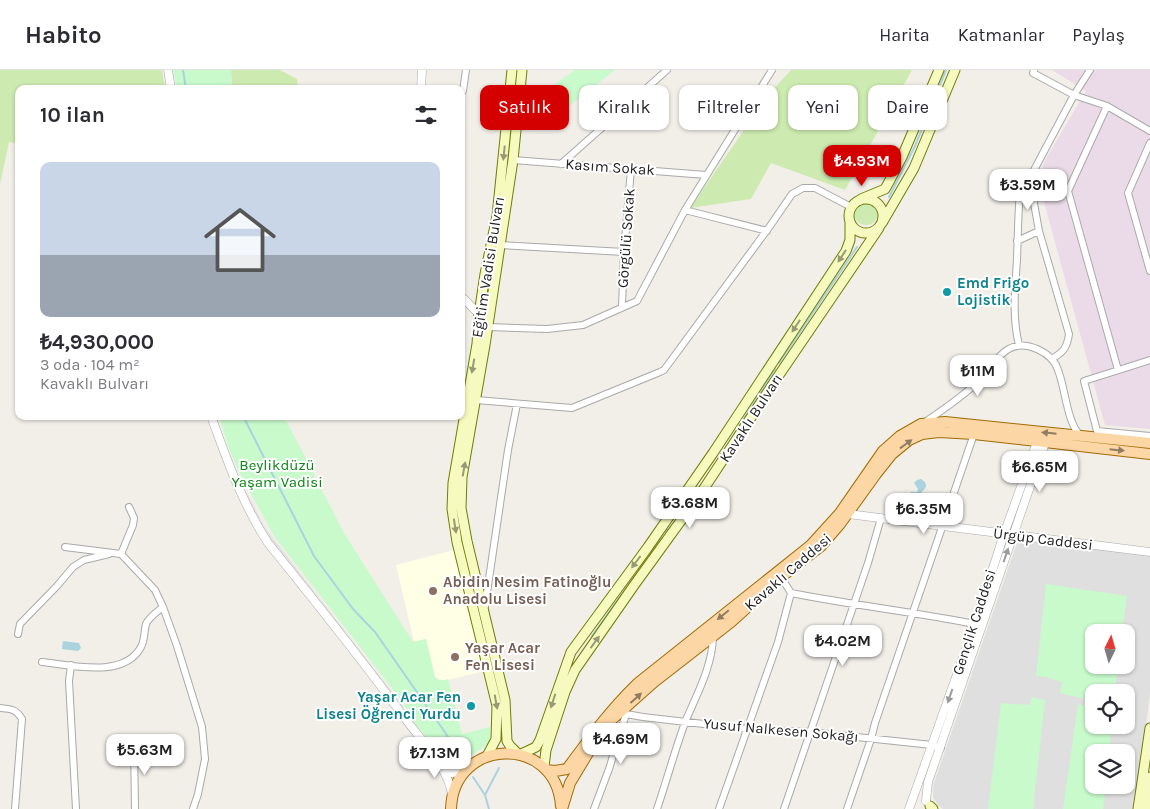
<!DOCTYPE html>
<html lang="tr">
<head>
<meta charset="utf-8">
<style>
  body { margin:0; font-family:Karla,sans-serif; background:#f7f7f7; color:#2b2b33; height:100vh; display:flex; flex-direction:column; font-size:19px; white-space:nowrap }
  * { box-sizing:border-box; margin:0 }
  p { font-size:16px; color:#7c7c81 }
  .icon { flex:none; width:28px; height:28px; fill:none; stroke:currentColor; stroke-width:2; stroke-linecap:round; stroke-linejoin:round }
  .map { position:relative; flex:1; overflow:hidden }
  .side { position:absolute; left:15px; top:15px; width:450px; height:335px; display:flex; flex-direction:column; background:#fff; border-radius:10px; box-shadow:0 1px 4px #0004 }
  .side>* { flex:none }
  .guide { position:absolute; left:480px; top:15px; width:475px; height:45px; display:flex; gap:10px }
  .needle { width:32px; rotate:5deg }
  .buttons { position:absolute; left:1085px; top:554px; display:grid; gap:10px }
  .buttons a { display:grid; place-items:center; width:50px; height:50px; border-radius:10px; background:#fff; box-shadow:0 1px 4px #0004; font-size:25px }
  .price { position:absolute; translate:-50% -42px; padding:0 11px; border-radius:10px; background:#fff; color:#222; font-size:16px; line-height:32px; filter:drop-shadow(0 1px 2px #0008) }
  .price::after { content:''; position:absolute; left:50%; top:30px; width:15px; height:11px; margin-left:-8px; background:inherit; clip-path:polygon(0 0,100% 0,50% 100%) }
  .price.current { background:#d40000; color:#fff }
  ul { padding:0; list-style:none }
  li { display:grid; align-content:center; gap:10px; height:265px; padding:0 25px }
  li+li { border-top:1px solid #e1e1e2 }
  li span { display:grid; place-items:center; height:155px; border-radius:10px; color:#555 }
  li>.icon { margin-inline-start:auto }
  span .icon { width:90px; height:90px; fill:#fffc; stroke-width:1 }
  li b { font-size:21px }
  h2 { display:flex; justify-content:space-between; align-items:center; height:60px; padding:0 25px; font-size:21px }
  .tag { padding:0 18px; border-radius:10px; background:#fff; box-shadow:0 1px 4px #0004; font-size:18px; line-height:45px }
  .tag.current { background:#d40000; color:#fff }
  header { display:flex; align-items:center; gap:30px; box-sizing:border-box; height:70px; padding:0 25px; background:#fff; border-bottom:1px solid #e1e1e2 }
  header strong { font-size:24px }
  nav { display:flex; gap:28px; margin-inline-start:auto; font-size:18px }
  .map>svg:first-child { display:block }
  .residential { fill:#e0dfdf; fill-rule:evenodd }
  .industrial { fill:#ebdbe8 }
  .education { fill:#ffffe5 }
  .grass { fill:#cdebb0 }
  .park { fill:#c8facc }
  .parking { fill:#e2e2e2 }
  .water { fill:#aad3df }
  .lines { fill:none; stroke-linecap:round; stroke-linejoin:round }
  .stream { stroke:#aad3df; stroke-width:2 }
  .minor-casing { stroke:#a9a9a9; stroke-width:8 }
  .tertiary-casing { stroke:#a9a9a9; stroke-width:9 }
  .secondary-casing { stroke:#707d05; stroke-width:11 }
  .primary-casing { stroke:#a06b00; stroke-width:12 }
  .minor { stroke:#fff; stroke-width:6 }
  .tertiary { stroke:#fff; stroke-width:8 }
  .secondary { stroke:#f7fabf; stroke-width:9 }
  .primary { stroke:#fcd6a4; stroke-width:10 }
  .oneway { fill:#979978 }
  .oneway2 { fill:#8f7c63 }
  .oneway3 { fill:#9c9c9c }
  .culture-dot { fill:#0f9aa8; stroke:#fff; stroke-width:2 }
  .education-dot { fill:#8d6e63; stroke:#fff; stroke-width:2 }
  .labels { text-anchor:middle; stroke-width:4; stroke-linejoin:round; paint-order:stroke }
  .street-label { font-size:15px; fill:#222; stroke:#fff }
  .culture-label { font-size:15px; font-weight:bold; fill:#0d838f; stroke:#fff; text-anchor:start }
  .park-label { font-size:15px; fill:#0c8416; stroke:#fff }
  .education-label { font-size:15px; font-weight:bold; fill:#785e54; stroke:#fff; text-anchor:start }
</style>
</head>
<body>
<header>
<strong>Habito</strong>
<nav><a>Harita</a><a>Katmanlar</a><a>Paylaş</a></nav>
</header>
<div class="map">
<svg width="1150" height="739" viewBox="0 0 1150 739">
  <rect width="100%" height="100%" fill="#f2efe9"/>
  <path class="residential" d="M1018,470L1150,486V624L1135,739H943L938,735L933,727V716ZM1094,562H1126V595H1094ZM1094,622H1126V655H1094ZM1094,682H1126V715H1094Z"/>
  <path class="industrial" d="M1052,0H1150V359L1105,355L1041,121V108L1044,92L1086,21Z"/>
  <path class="education" d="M454,480L484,601L444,611L438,610L435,607L426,569L414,572L396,495Z"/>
  <path class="grass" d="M0,0H162L165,19H19V74L9,72L0,114Z
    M231,0H280L297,9L298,19H232Z
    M791,0H912L845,120L771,93L751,129L690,138L769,24Z
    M854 143a12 12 0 1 1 24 0a12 12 0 1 1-24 0Z"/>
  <path class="park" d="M173,0H231L232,19H177Z
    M575,0H615L565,39L548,19Z
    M219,346H284L344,463L413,572L426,569L435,607C439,611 443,611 448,609L462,664L490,657V670L488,674L466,689L460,697L454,700L449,698L406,641L405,635L274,466L239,402L229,379Z
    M1046,514L1127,526L1122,562H1094V595H1118L1115,622H1094V631L1060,623L1062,612L1046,607L1036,606Z
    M1031,627L1045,630L1033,739H988L1001,633L1030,635Z
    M1078,634L1094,639V655H1112L1109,682H1094V715H1106L1103,739H1063Z"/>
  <path class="parking" d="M240,410L266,459L403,636V641L274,476L249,437L238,412Z"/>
  <path class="water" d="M921,409L925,412C928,420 923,418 921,424L924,426L922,430L917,431L918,433L916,439L912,440L908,438L907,434L909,430L907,425L911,422H917L918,419L914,413L917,410Z
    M63,571L79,573L81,578L78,581L62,579Z"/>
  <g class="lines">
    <path class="stream" d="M183,0L186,19
      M889,127L915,76L946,0
      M779,293L857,177
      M243,346L314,486L353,539L375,562L442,658L464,691
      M723,382L775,299
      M666,462L674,453
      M592,566L662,468
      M473,707L485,725L489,739
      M485,725L499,698"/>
    <defs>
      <path id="minor" d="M1034,0L1033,3L1074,25L1033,102L1032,122L1039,161L1069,264C1067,278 1063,283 1051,289
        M1090,0L1074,25L1107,36L1150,61
        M463,21L466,0
        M1107,36L1068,121L1118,300
        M1150,73L1128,123L1150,201
        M513,90L706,105
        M561,94L667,0
        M685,140L767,161
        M1017,171L1039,161
        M500,175L624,182
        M622,237L624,182L631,99
        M488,257L547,259L583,255L637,231L685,140L772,0
        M1019,275C1012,247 1015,219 1017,190C1018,163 1018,137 1021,110
        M1150,290L1084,311L1097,361L1150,366
        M476,330L572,338L660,302L664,300L770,156L792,124L803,118H815L851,137
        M925,352C940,342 957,330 971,318C993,301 1002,264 1037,279C1046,283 1055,290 1058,300C1065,317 1067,353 1080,365
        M65,477L121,484L155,520L163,537L177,576L202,657L205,689L198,724L193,739
        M121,484L133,455L134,448L129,437
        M781,507L791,523C852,535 914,542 975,554
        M485,536L508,380L517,334
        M18,564L20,554L57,516L73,497L84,490L109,484
        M42,592C71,595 124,609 141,577C145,570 144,561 146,554C149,547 157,542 163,537
        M71,595L69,611L76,739
        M0,638C11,639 16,639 22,649L15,739
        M621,642L626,644L643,647L747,659L810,662L932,675L941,678
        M134,675L135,739
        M594,739L609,699L626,644
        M657,739C667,710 675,679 686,650C697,624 713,595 713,565
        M719,739L778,572L791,523
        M784,739L868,493L881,448
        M847,739L871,669L875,653L974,364"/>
      <path id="tertiary" d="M168,0L171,19
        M421,19L422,0
        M461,226L479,244
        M211,346C227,390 242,433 268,473C315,531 362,590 407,651C422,671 449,699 452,725
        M848,444L1150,482
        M443,697L452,703L464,702
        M926,731L928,712L1045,373
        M909,739L975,554L1004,464L1037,372"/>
      <path id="secondary" d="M849 146a17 17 0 1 1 34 0a17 17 0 1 1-34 0Z
        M861,129L885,119L890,110L902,87L939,0
        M882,153L914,98L955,0
        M518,684L510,676L507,671L505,630L467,471L461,438L462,407L485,275L513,90L522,0
        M521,684L536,677L540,670L571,582L648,477L713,383L846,181L850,170V153
        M487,686L496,669L497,636L457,472L452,439L453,413L477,274L479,244L485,204L497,146L512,0
        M544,697L546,680L565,622L575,600L635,514L701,423L777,308L879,158
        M930,736L933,739
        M1138,739L1150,658
        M1146,739L1150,707"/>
      <path id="primary" d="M546,700L555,701L567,699C589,669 610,640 637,614L810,476L840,443L883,381L891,374L900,366L921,354L945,352L1150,373
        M451,739C453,667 556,664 561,736
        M562,739L570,713L594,673L609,652L654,612L731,552L781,507L821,476L840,454L876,404L892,384L909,370L922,364L939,362L974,364L1150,384"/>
    </defs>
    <use href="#minor" class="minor-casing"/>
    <use href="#tertiary" class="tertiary-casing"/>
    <use href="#secondary" class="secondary-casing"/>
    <use href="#primary" class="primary-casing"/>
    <use href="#minor" class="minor"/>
    <use href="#tertiary" class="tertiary"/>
    <use href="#secondary" class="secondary"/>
    <use href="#primary" class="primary"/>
  </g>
  <defs><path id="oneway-solid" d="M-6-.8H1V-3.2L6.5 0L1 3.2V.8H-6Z" transform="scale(1.25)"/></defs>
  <g class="oneway">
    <use href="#oneway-solid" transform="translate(504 83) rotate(96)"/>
    <use href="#oneway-solid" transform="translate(842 186) rotate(123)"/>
    <use href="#oneway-solid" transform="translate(796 256) rotate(123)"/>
    <use href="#oneway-solid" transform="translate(473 296) rotate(100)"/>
    <use href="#oneway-solid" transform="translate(464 399) rotate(-80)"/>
    <use href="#oneway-solid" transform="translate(455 456) rotate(81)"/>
    <use href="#oneway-solid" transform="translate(636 492) rotate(127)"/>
    <use href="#oneway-solid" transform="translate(595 572) rotate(-54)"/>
    <use href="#oneway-solid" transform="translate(553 631) rotate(108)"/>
    <use href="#oneway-solid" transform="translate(496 632) rotate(80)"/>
  </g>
  <g class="oneway2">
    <use href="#oneway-solid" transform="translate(1049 363) rotate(-174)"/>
    <use href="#oneway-solid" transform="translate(906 374) rotate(-36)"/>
    <use href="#oneway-solid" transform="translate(1117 380) rotate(6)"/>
    <use href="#oneway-solid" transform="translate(723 545) rotate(141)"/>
    <use href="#oneway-solid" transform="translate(636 628) rotate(-42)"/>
  </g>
  <g class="oneway3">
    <use href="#oneway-solid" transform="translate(1006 485) rotate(-71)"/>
    <use href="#oneway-solid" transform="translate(950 626) rotate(109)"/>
  </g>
  <g class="culture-dot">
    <circle cx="947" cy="222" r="5"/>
    <circle cx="471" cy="636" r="5"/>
  </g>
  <g class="education-dot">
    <circle cx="433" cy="521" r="5"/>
    <circle cx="455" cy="587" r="5"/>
  </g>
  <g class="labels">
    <g class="street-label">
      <text transform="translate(610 97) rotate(4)" y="5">Kasım Sokak</text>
      <text transform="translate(626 168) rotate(-86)" y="5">Görgülü Sokak</text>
      <text transform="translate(488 197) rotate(-81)" y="5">Eğitim Vadisi Bulvarı</text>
      <text transform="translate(751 348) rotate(-57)" y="5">Kavaklı Bulvarı</text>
      <text transform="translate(1043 469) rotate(7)" y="5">Ürgüp Caddesi</text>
      <text transform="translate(788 502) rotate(-41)" y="5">Kavaklı Caddesi</text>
      <text transform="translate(974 552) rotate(-72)" y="5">Gençlik Caddesi</text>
      <text transform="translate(781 660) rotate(5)" y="5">Yusuf Nalkesen Sokağı</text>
    </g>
    <g class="culture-label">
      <text x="957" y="218">Emd Frigo<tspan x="957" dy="17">Lojistik</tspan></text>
      <text x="461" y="632" text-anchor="end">Yaşar Acar Fen<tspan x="461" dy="17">Lisesi Öğrenci Yurdu</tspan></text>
    </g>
    <g class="park-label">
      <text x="277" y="400">Beylikdüzü<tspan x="277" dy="17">Yaşam Vadisi</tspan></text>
    </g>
    <g class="education-label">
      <text x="443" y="517">Abidin Nesim Fatinoğlu<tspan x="443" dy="17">Anadolu Lisesi</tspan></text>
      <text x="465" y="583">Yaşar Acar<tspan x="465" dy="17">Fen Lisesi</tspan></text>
    </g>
  </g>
</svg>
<div class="buttons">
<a><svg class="needle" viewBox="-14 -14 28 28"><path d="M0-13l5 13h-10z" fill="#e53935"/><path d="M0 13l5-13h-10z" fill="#7c7c81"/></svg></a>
<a><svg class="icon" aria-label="locate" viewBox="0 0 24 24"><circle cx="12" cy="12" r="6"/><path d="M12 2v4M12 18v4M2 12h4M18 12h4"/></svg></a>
<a><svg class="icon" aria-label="layers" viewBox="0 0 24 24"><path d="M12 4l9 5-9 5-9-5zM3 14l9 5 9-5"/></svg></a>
</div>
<b class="price current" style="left:862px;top:117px">₺4.93M</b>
<b class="price" style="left:1028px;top:141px">₺3.59M</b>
<b class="price" style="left:978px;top:327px">₺11M</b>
<b class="price" style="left:1040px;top:423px">₺6.65M</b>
<b class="price" style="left:690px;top:459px">₺3.68M</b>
<b class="price" style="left:924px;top:465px">₺6.35M</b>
<b class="price" style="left:843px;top:597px">₺4.02M</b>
<b class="price" style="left:621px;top:695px">₺4.69M</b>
<b class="price" style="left:145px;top:706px">₺5.63M</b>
<b class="price" style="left:435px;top:709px">₺7.13M</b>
<div class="guide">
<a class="tag current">Satılık</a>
<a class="tag">Kiralık</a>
<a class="tag">Filtreler</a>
<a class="tag">Yeni</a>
<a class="tag">Daire</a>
</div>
<section class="side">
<h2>10 ilan<svg class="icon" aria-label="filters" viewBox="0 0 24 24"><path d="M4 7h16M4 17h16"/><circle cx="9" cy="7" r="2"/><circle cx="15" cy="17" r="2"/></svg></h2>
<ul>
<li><span style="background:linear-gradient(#c9d6e8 60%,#9aa5b1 0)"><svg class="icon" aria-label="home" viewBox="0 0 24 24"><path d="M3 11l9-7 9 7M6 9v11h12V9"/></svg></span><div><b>₺4,930,000</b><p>3 oda · 104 m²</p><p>Kavaklı Bulvarı</p></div></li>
</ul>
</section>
</div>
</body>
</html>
